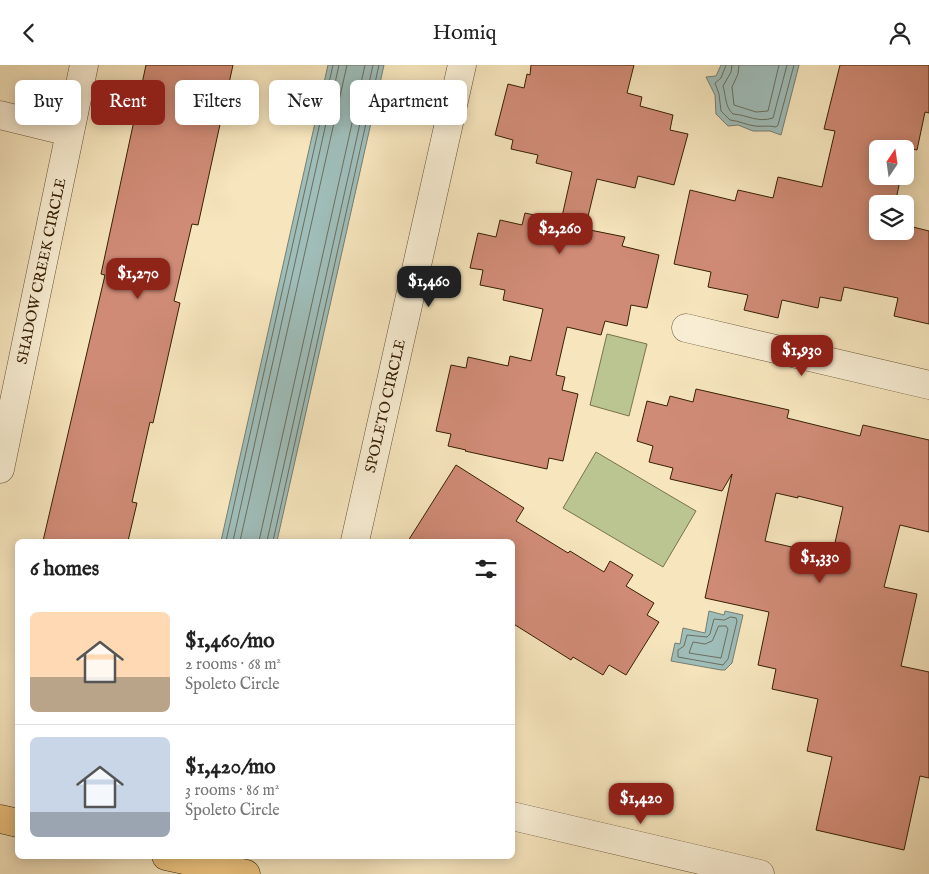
<!DOCTYPE html>
<html lang="en">
<head>
<meta charset="utf-8">
<style>
  body { margin:0; font-family:"IM FELL English",serif; background:#f6f6f6; color:#222; height:100vh; display:flex; flex-direction:column; font-size:19px; white-space:nowrap }
  * { box-sizing:border-box; margin:0 }
  p { font-size:16px; color:#767676 }
  .icon { flex:none; width:28px; height:28px; fill:none; stroke:currentColor; stroke-width:2; stroke-linecap:round; stroke-linejoin:round }
  .map { position:relative; flex:1; overflow:hidden }
  .drawer { position:absolute; left:15px; top:474px; width:500px; height:320px; display:flex; flex-direction:column; background:#fff; border-radius:8px; box-shadow:0 2px 12px #0003 }
  .drawer>* { flex:none }
  .top-card { position:absolute; left:15px; top:15px; width:500px; height:45px; display:flex; gap:10px }
  .needle { width:32px; rotate:13deg }
  .tools { position:absolute; left:869px; top:75px; display:grid; gap:10px }
  .tools a { display:grid; place-items:center; width:45px; height:45px; border-radius:8px; background:#fff; box-shadow:0 2px 12px #0003; font-size:25px }
  .price { position:absolute; translate:-50% -42px; padding:0 11px; border-radius:10px; background:#8f2418; color:#fff; font-size:16px; line-height:32px; filter:drop-shadow(0 1px 2px #0008) }
  .price::after { content:''; position:absolute; left:50%; top:30px; width:15px; height:11px; margin-left:-8px; background:inherit; clip-path:polygon(0 0,100% 0,50% 100%) }
  .price.current { background:#222; color:#fff }
  ul { padding:0; list-style:none }
  li { display:flex; align-items:center; gap:15px; height:125px; padding:0 15px }
  li+li { border-top:1px solid #e0e0e0 }
  li span { display:grid; place-items:center; flex:none; width:140px; height:100px; border-radius:8px; color:#555 }
  li>.icon { margin-inline-start:auto }
  span .icon { width:60px; height:60px; fill:#fffc; stroke-width:1 }
  li b { font-size:21px }
  h2 { display:flex; justify-content:space-between; align-items:center; height:60px; padding:0 15px; font-size:21px }
  .tag { padding:0 18px; border-radius:8px; background:#fff; box-shadow:0 2px 12px #0003; font-size:18px; line-height:45px }
  .tag.current { background:#8f2418; color:#fff }
  header { display:flex; justify-content:space-between; align-items:center; height:65px; padding:0 15px; background:#fff; font-size:22px; font-weight:600 }
  .map>svg:first-child { display:block }
  .green { fill:#bbc592; stroke:#79724b }
  .water { fill:#9fbdb9; stroke:#757e71 }
  .lines { fill:none; stroke-linecap:round; stroke-linejoin:round }
  .shore { stroke:#6b6e5e; stroke-width:1 }
  .building { fill:#d08b76; stroke:#372004; fill-rule:evenodd }
  .minor-casing { stroke:#675132; stroke-width:29 }
  .major-casing { stroke:#372004; stroke-width:29 }
  .minor { stroke:#f9eed4; stroke-width:28 }
  .major { stroke:#ebc27e; stroke-width:28 }
  .labels { text-anchor:middle; stroke-width:4; stroke-linejoin:round; paint-order:stroke }
  .street-label { font-size:15px; fill:#372004; stroke:#f9eed4 }
</style>
</head>
<body>
<header><svg class="icon" aria-label="back" viewBox="0 0 24 24"><path d="M15 5l-7 7 7 7"/></svg>Homiq<svg class="icon" aria-label="person" viewBox="0 0 24 24"><circle cx="12" cy="8" r="4"/><path d="M4 21q1-7 8-7t8 7"/></svg></header>
<div class="map">
<svg width="929" height="809" viewBox="0 0 929 809">
  <rect width="100%" height="100%" fill="#f6e5bd"/>
  <filter id="stains"><feTurbulence type="fractalNoise" baseFrequency=".004" numOctaves="4"/><feColorMatrix values="0 0 0 0 .2 0 0 0 0 .09 0 0 0 0 .02 0 0 0 .5 -.17"/></filter>
  <radialGradient id="worn" r=".72"><stop offset=".6" stop-color="#630" stop-opacity="0"/><stop offset="1" stop-color="#630" stop-opacity=".3"/></radialGradient>
  <path class="green" d="M607,269L647,279L629,351L590,340Z
    M596,387L696,446L663,502L563,443Z"/>
  <path class="water" d="M328,0H384L277,476H221Z
    M721,0H799L781,70L770,66H753L738,60L728,61L716,49L715,30L706,12L716,11Z
    M709,546L724,550L725,546L743,550L732,598L725,605H721L671,596L675,578L680,579L683,563L705,568Z"/>
  <g class="lines">
    <path class="shore" d="M726,0L721,13L715,18L719,29L721,46L730,55C740,56 746,60 755,61C762,62 768,60 776,62L778,60L794,0
      M732,0L731,7L723,21C726,31 725,42 733,49C748,50 757,58 773,53L787,0
      M739,0L738,9L732,22L734,40L756,47L768,46L779,0
      M226,476L333,0
      M233,476L339,0
      M240,476L347,0
      M259,476L365,0
      M267,476L373,0
      M273,476L379,0
      M731,552L736,553L737,556L728,594L723,600L678,592V585L684,581L687,570L707,572L710,569L714,554L724,555Z
      M719,561H726L728,564L721,593L689,588L693,577L705,579L712,576Z"/>
  </g>
  <path class="building" d="M146,0H233L198,160L192,159L174,236L180,238L153,358L150,357L132,437L137,438L128,476H43L105,210L101,209Z
    M531,0H634L627,28L642,32L640,41L673,50L670,65L688,69L674,120L638,111L635,123L597,114L585,164L625,172L622,181L659,190L647,243L631,240L627,261L605,256L601,270L567,262L556,310L565,312L562,325L578,329L563,396L549,393L547,404L465,386L466,385L448,381L451,369L436,366L451,300L466,303L468,292L508,301L510,291L531,296L543,244L503,235L505,225L480,220L483,205L470,203L478,168L496,172L500,155L522,160L525,148L561,156L572,107L536,98L538,90L511,84L513,75L495,70L508,19L524,23L527,9L530,10Z
    M840,0H929V48L925,47L917,85L908,83L905,94V84H878V111H901L895,139H878V166H905V160L929,166V259L894,251L898,233L844,222L841,236L820,232L818,243L782,235L778,253L744,245L748,230L708,222L711,207L674,199L690,125L735,136L738,125L773,133L778,112L822,122L835,66L824,64Z
    M696,324L789,345L787,353L860,371L863,360L929,375V467L900,460L884,522L917,529L901,601L929,607V713L920,711L904,785L816,765L832,692L807,686L818,634L772,624L776,604L758,600L769,547L705,533L732,409L722,426L670,414L673,403L649,397L653,381L637,376L647,336L667,341L670,331L693,337ZM776,428L798,433V431L843,442L832,491L765,476Z
    M456,400L524,443L516,456L568,488L570,486L604,507L610,496L633,510L626,521L654,538L647,550L659,557L626,610L609,600L603,610L573,592L571,595L512,558V476H408Z"/>
  <g class="lines">
    <defs>
      <path id="minor" d="M0,50L69,67
        M686,263L929,320
        M0,404L84,0
        M355,476L462,0
        M512,751L760,809"/>
      <path id="major" d="M0,754L18,758
        M166,791L246,809"/>
    </defs>
    <use href="#minor" class="minor-casing"/>
    <use href="#major" class="major-casing"/>
    <use href="#minor" class="minor"/>
    <use href="#major" class="major"/>
  </g>
  <g class="labels">
    <g class="street-label">
      <text transform="translate(41 206) rotate(-78)" y="5">SHADOW CREEK CIRCLE</text>
      <text transform="translate(385 341) rotate(-77)" y="5">SPOLETO CIRCLE</text>
    </g>
  </g>
  <rect width="100%" height="100%" filter="url(#stains)"/>
  <rect width="100%" height="100%" fill="url(#worn)"/>
</svg>
<div class="tools">
<a><svg class="needle" viewBox="-14 -14 28 28"><path d="M0-13l5 13h-10z" fill="#e53935"/><path d="M0 13l5-13h-10z" fill="#767676"/></svg></a>
<a><svg class="icon" aria-label="layers" viewBox="0 0 24 24"><path d="M12 4l9 5-9 5-9-5zM3 14l9 5 9-5"/></svg></a>
</div>
<b class="price" style="left:560px;top:190px">$2,260</b>
<b class="price" style="left:138px;top:235px">$1,270</b>
<b class="price current" style="left:429px;top:243px">$1,460</b>
<b class="price" style="left:802px;top:312px">$1,930</b>
<b class="price" style="left:820px;top:519px">$1,330</b>
<b class="price" style="left:641px;top:760px">$1,420</b>
<div class="top-card">
<a class="tag">Buy</a>
<a class="tag current">Rent</a>
<a class="tag">Filters</a>
<a class="tag">New</a>
<a class="tag">Apartment</a>
</div>
<section class="drawer">
<h2>6 homes<svg class="icon" aria-label="filters" viewBox="0 0 24 24"><path d="M4 7h16M4 17h16"/><circle cx="9" cy="7" r="2"/><circle cx="15" cy="17" r="2"/></svg></h2>
<ul>
<li><span style="background:linear-gradient(#ffd9b3 65%,#b9a48a 0)"><svg class="icon" aria-label="home" viewBox="0 0 24 24"><path d="M3 11l9-7 9 7M6 9v11h12V9"/></svg></span><div><b>$1,460/mo</b><p>2 rooms · 68 m²</p><p>Spoleto Circle</p></div></li>
<li><span style="background:linear-gradient(#c9d6e8 75%,#9aa5b1 0)"><svg class="icon" aria-label="home" viewBox="0 0 24 24"><path d="M3 11l9-7 9 7M6 9v11h12V9"/></svg></span><div><b>$1,420/mo</b><p>3 rooms · 86 m²</p><p>Spoleto Circle</p></div></li>
</ul>
</section>
</div>
</body>
</html>
